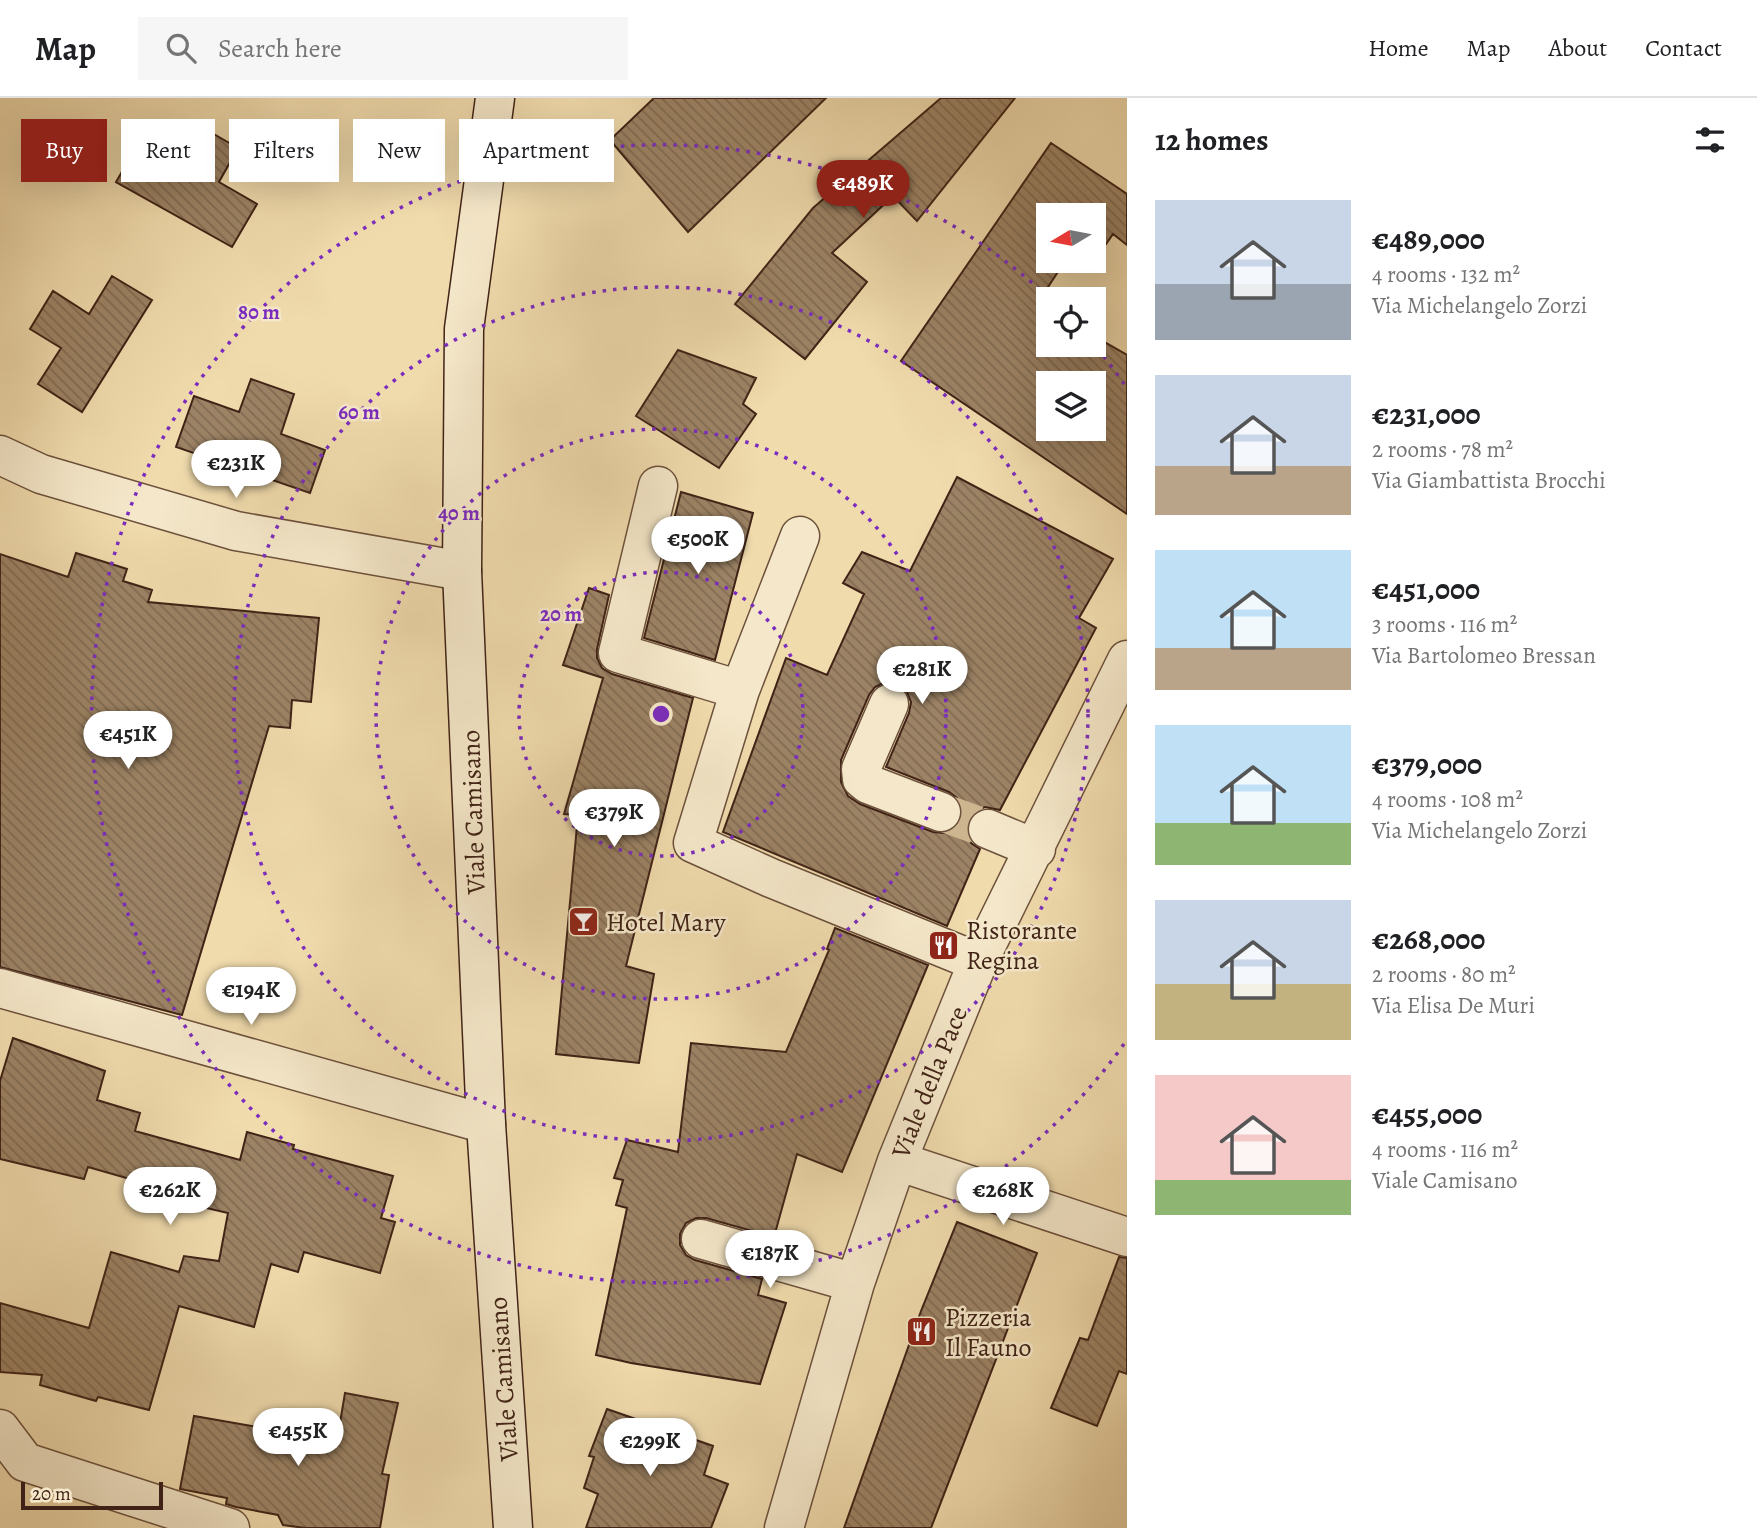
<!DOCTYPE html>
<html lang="en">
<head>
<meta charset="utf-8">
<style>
  body { margin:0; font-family:Alegreya,serif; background:#f6f6f6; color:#202124; height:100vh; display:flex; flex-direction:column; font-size:26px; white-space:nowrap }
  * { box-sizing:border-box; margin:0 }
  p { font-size:23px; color:#757577 }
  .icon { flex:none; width:38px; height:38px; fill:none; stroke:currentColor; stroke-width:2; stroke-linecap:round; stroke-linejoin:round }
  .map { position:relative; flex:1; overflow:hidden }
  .drawer { display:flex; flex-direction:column; background:#fff; width:630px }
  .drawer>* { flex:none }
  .banner { position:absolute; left:21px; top:21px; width:665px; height:63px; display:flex; gap:14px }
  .needle { width:46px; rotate:260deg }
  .fabs { position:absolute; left:1036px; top:105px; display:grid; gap:14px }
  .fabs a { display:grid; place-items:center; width:70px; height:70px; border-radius:0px; background:#fff; box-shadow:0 7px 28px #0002; font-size:35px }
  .scale { position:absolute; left:21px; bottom:18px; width:142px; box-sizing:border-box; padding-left:7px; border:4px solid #402316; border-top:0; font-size:19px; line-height:24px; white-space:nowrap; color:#402316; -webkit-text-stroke:5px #f5e8ca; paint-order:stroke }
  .price { position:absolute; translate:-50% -60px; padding:0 16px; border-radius:24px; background:#fff; color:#222; font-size:23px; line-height:46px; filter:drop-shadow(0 2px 4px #0008) }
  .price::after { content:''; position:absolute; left:50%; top:42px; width:21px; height:16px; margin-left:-10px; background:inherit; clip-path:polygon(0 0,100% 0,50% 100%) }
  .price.selected { background:#8f2418; color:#fff }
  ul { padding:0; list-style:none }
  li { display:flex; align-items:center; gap:21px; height:175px; padding:0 28px }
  li span { display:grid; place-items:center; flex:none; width:196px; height:140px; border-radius:0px; color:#555 }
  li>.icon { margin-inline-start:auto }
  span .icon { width:84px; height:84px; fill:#fffc; stroke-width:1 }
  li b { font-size:30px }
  h2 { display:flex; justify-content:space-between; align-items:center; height:84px; padding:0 28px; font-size:30px }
  .pill { padding:0 24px; border-radius:0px; background:#fff; box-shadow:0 7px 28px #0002; font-size:24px; line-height:63px }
  .pill.selected { background:#8f2418; color:#fff }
  header { display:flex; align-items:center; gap:42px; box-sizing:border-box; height:98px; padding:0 35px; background:#fff; border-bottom:2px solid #e0e0e0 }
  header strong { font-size:33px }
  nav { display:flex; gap:38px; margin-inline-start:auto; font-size:24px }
  .search { width:490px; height:63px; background:#f6f6f6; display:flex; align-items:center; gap:18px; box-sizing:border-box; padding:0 24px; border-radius:0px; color:#757577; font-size:26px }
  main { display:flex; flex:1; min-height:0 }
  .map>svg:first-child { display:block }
  .building { fill:url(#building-back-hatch); stroke:#402316; stroke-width:2; fill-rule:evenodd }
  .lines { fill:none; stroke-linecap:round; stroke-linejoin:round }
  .street-tunnel { stroke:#cdb68f; stroke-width:38; stroke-dasharray:38 19; stroke-linecap:butt }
  .street-casing { stroke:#6c513c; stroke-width:41 }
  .secondary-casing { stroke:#402316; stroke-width:41 }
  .street { stroke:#f5e8ca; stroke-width:38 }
  .secondary { stroke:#f5e8ca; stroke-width:38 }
  .ring { fill:none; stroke:#7b2cbf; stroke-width:3.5; stroke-dasharray:3.5 7 }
  .labels { text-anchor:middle; stroke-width:5; stroke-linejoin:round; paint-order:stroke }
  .street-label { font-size:26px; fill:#402316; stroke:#f5e8ca }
  .poi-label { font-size:26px; fill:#402316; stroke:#f5e8ca; text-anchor:start }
  .centre { fill:#7b2cbf; stroke:#f5e8ca; stroke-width:3.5 }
  .ring-label { font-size:21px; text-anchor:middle; font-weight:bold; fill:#7b2cbf; stroke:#f5e8ca; stroke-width:5; stroke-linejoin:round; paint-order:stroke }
</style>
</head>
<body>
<header>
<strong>Map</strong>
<div class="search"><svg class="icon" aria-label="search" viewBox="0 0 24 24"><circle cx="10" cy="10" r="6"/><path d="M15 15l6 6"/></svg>Search here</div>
<nav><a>Home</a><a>Map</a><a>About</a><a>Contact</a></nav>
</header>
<main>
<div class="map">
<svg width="1127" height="1430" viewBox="0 0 1127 1430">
  <defs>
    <pattern id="building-back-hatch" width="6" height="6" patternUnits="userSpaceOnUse" patternTransform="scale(1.75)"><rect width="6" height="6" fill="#9c8365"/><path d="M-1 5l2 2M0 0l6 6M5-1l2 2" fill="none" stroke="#816b52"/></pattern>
  </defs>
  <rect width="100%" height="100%" fill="#f0dbad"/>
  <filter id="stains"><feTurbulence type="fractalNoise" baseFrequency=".00286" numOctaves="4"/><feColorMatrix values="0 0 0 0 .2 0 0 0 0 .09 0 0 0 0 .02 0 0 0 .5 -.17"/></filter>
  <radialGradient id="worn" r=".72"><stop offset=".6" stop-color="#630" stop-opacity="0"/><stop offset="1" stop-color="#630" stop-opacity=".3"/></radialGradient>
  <path class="building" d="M654,0H826L688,134L610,42Z
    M941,0H1015L917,123L893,98L832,155L867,184L805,261L735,206L813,110Z
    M200,28L238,50L219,84L257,106L232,149L116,84L140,42L179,64Z
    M1051,45L1127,96V147L1113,136L1104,149L1094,141V117H1048V163H1065L1037,206L1048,212V247H1094V238L1127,257V416L901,263ZM1048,285H1094V331H1048Z
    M112,178L152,202L82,314L38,286L61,250L30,231L53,193L89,216Z
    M678,252L756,280L743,306L756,316L719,370L636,318Z
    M251,281L294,296L281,336L325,352L310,395L176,349L194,298L239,314Z
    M957,379L1113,461L1079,520L1096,530L1000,712L985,709L975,713L968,722L966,734L971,745L980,751L947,828L723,734L786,560L827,577L864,496L843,485L862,454L910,473ZM886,584L898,586L907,594L911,604L909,615L886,669L949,694L957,700L962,710V721L955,731L945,735L933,734L860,706L848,698L841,684V662L869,597L875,589Z
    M681,394L753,415L715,562L644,540Z
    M76,455L127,471L123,483L152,492L148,504L319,520L311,604L292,602L290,630L269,628L182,917L0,869V456L68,479Z
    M589,490L609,497L597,551V560L602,570L612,576L693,600L626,868L654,876L639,965L556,956L578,717L564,716L603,580L563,567Z
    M835,830L928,867L842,1074L797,1056L774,1139L706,1120H696L686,1125L680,1136V1147L686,1157L695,1162L762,1181L758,1197L786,1205L760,1286L631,1265L596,1257L627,1110L616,1107L623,1082L614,1080L627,1042L678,1054L691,945L786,954L829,852L827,851Z
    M13,940L105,973L97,1002L140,1015L135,1033L240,1062L247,1034L294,1047L293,1051L393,1078L381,1120L395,1124L380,1175L304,1154L298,1174L271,1166L254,1229L179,1208L149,1312L98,1299L96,1303L40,1287L42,1277L0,1274V1205L89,1230L111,1154L179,1174L184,1158L219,1163L228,1115L198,1108L200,1101L88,1069L84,1081L0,1061V983Z
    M957,1124L1037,1155L931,1430H844L921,1213Z
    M1119,1159L1127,1160V1276L1119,1273L1097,1328L1051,1310L1080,1240L1088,1242Z
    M345,1295L398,1305L382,1376L389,1377L380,1430H305L283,1427L278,1417L236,1409L226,1406L227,1400L180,1391L194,1318L337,1343Z
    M607,1311L713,1348L704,1377L728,1386L711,1430H586L598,1396L584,1390L594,1359L589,1358Z"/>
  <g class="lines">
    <path class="street-tunnel" d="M941,714L988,731"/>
    <defs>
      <path id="street" d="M0,357L41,376L236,433L462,473
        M658,388L618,555L740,592
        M800,438L740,592L693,745L771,780L978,864
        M889,606L861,671L862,681L868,686L941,714
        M988,731L1036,751
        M0,890L486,1026
        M897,1063L1127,1139
        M701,1141L855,1185
        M0,1331L25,1364L230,1430
        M784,1430L855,1185L897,1063L978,864L1127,562"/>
      <path id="secondary" d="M495,0L464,231L462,473L486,1026L513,1430"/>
    </defs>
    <use href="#street" class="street-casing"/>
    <use href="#secondary" class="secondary-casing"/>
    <use href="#street" class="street"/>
    <use href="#secondary" class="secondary"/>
  </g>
  <g class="ring">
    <circle cx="661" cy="616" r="142"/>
    <circle cx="661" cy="616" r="285"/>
    <circle cx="661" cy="616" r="427"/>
    <path d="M1124 946A569 569 0 1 1 1049 200M1097 250A569 569 0 0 1 1124 286"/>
  </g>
  <defs>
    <symbol id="bar-square" viewBox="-11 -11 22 22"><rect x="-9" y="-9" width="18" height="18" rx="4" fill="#8f2418" stroke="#f5e8ca"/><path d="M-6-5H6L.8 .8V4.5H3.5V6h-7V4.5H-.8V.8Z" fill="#fff"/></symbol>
    <symbol id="restaurant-square" viewBox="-11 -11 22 22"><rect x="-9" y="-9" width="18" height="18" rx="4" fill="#8f2418" stroke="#f5e8ca"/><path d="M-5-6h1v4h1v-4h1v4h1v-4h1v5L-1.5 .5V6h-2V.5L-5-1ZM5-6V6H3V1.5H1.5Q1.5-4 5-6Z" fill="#fff"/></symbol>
  </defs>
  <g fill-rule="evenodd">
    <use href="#bar-square" x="566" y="806" width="35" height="35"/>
    <use href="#restaurant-square" x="926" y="830" width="35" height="35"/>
    <use href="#restaurant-square" x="904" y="1216" width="35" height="35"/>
  </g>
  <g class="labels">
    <g class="street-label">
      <text transform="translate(473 714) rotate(-92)" y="9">Viale Camisano</text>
      <text transform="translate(929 984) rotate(-68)" y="9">Viale della Pace</text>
      <text transform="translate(503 1281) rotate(-94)" y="9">Viale Camisano</text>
    </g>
    <g class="poi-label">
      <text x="606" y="833">Hotel Mary</text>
      <text x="966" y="841">Ristorante<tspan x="966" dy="30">Regina</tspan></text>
      <text x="945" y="1228">Pizzeria<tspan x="945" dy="30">Il Fauno</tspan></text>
    </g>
  </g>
  <circle cx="661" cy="616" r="10" class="centre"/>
  <g class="ring-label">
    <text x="259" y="221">80 m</text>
    <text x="359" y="321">60 m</text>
    <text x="459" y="422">40 m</text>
    <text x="561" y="523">20 m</text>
  </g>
  <rect width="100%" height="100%" filter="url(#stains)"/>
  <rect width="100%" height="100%" fill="url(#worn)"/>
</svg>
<div class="fabs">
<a><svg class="needle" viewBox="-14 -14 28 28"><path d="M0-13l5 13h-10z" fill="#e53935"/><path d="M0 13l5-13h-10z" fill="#757577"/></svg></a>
<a><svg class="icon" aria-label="locate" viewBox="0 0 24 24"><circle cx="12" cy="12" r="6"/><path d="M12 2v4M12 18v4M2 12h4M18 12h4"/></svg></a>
<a><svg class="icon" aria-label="layers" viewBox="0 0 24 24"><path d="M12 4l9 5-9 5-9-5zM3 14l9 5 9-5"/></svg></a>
</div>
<div class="scale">20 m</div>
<b class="price selected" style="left:863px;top:122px">€489K</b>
<b class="price" style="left:236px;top:402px">€231K</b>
<b class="price" style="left:698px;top:478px">€500K</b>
<b class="price" style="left:922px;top:608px">€281K</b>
<b class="price" style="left:128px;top:673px">€451K</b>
<b class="price" style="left:614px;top:751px">€379K</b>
<b class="price" style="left:251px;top:929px">€194K</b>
<b class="price" style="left:170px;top:1129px">€262K</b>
<b class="price" style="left:1003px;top:1129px">€268K</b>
<b class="price" style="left:770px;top:1192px">€187K</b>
<b class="price" style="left:298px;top:1370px">€455K</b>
<b class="price" style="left:650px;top:1380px">€299K</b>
<div class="banner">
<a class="pill selected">Buy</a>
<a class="pill">Rent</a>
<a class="pill">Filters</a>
<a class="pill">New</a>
<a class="pill">Apartment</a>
</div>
</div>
<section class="drawer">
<h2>12 homes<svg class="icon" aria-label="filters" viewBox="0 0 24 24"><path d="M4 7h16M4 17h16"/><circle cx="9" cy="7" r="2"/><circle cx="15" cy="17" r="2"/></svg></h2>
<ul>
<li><span style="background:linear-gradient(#c9d6e8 60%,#9aa5b1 0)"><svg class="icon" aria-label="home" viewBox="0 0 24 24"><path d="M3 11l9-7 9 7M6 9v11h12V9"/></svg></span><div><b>€489,000</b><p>4 rooms · 132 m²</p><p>Via Michelangelo Zorzi</p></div></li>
<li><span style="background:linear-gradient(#c9d6e8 65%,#b9a48a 0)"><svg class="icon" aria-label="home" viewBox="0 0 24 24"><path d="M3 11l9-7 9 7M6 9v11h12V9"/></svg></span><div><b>€231,000</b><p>2 rooms · 78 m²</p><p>Via Giambattista Brocchi</p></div></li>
<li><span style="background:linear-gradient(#bfe0f5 70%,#b9a48a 0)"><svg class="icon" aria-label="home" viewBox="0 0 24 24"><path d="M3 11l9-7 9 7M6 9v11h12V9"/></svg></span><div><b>€451,000</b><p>3 rooms · 116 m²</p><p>Via Bartolomeo Bressan</p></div></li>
<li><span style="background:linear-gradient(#bfe0f5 70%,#8fb573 0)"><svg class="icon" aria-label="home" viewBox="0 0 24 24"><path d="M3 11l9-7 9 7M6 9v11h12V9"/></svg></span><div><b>€379,000</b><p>4 rooms · 108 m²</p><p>Via Michelangelo Zorzi</p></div></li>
<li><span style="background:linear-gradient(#c9d6e8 60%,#c2b280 0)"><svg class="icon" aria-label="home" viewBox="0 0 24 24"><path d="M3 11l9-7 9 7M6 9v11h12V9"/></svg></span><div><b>€268,000</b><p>2 rooms · 80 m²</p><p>Via Elisa De Muri</p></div></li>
<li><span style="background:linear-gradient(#f6c9c9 75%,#8fb573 0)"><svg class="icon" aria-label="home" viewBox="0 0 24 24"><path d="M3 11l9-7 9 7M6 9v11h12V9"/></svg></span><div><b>€455,000</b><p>4 rooms · 116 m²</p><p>Viale Camisano</p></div></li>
</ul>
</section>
</main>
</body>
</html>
